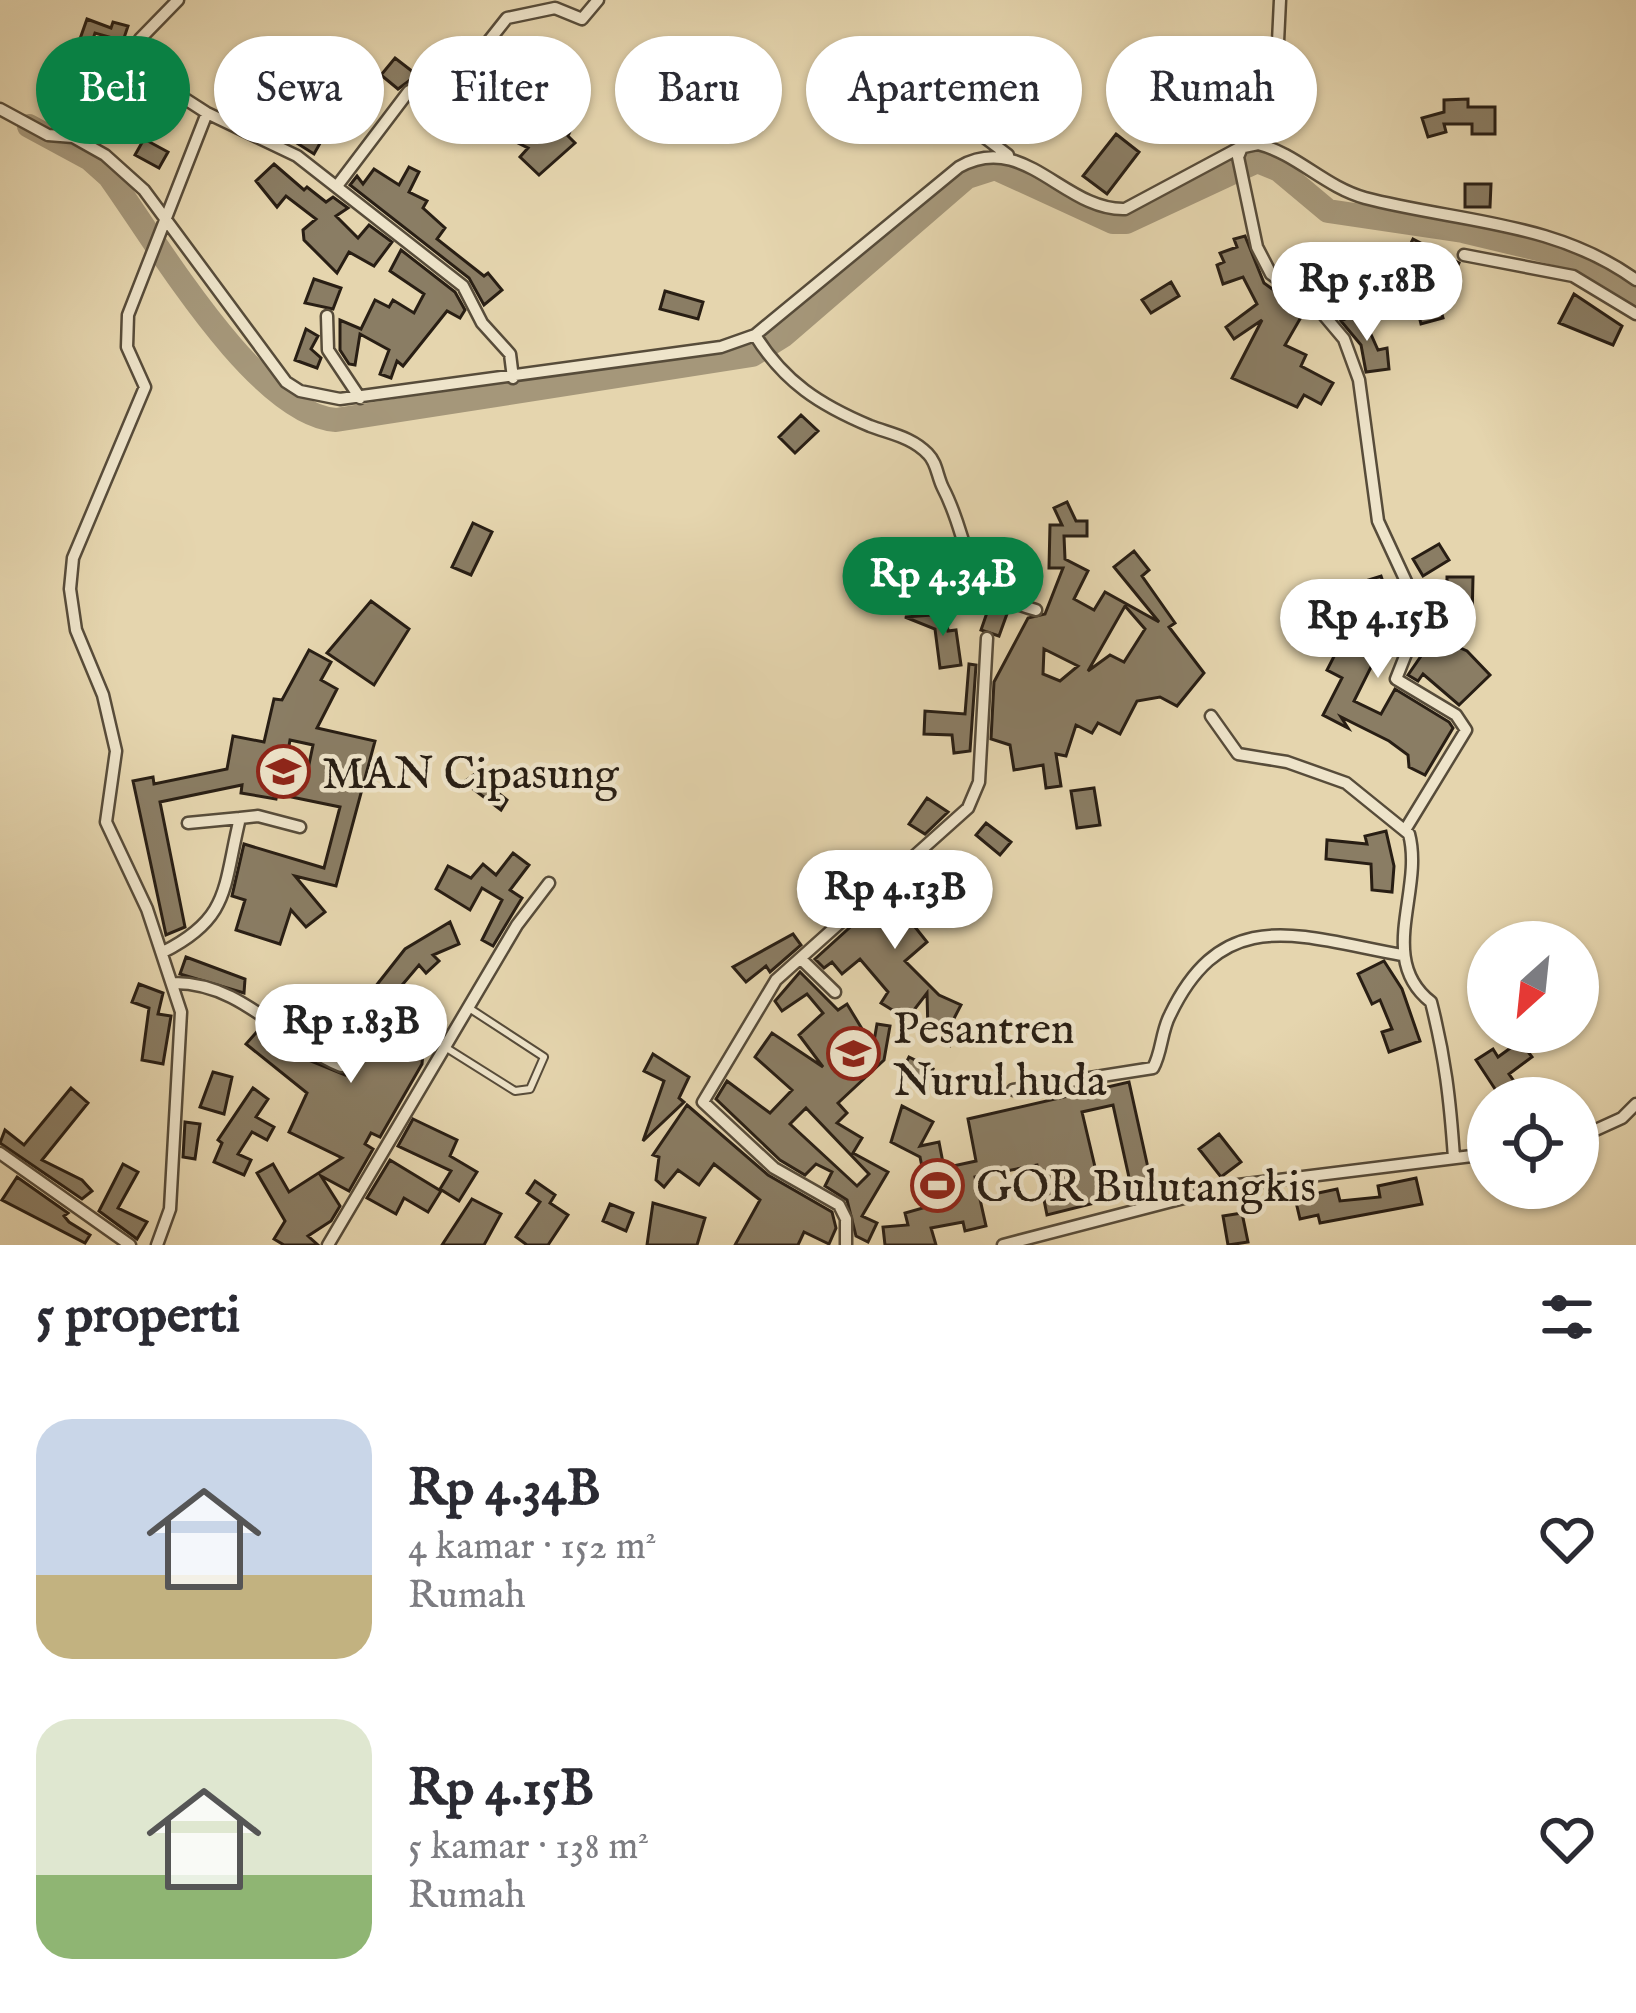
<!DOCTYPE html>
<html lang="id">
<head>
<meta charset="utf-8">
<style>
  body { margin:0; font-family:"IM FELL English",serif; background:#f2f2f3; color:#2b2b33; height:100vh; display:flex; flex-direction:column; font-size:45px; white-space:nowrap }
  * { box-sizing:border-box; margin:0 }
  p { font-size:39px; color:#7c7c81 }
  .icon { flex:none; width:66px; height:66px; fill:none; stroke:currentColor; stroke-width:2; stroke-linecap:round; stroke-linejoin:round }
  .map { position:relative; height:1245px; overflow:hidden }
  .side { display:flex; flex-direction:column; background:#fff; flex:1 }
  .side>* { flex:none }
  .top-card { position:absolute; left:36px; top:36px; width:1566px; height:108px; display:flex; gap:24px }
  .needle { width:78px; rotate:207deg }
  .buttons { position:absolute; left:1467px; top:921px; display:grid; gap:24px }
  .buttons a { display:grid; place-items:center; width:132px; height:132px; border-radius:50%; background:#fff; box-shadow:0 3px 9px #0004; font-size:60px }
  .price { position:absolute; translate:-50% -102px; padding:0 27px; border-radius:42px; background:#fff; color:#222; font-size:39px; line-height:78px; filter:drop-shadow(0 3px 6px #0008) }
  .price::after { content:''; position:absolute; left:50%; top:72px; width:36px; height:27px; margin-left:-18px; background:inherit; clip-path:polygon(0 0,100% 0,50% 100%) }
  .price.current { background:#0b8043; color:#fff }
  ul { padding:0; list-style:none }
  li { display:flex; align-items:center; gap:36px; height:300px; padding:0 36px }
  li span { display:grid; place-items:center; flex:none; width:336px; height:240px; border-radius:36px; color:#555 }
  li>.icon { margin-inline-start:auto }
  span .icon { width:144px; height:144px; fill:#fffc; stroke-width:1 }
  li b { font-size:51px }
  h2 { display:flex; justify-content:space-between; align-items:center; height:144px; padding:0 36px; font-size:51px }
  .chip { padding:0 42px; border-radius:54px; background:#fff; box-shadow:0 3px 9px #0004; font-size:42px; line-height:108px }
  .chip.current { background:#0b8043; color:#fff }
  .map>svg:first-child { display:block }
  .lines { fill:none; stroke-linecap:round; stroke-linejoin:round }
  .river { stroke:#a5977a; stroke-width:24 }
  .building { fill:#8a7d64; stroke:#281e14; stroke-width:3; fill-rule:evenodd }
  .service-casing { stroke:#574c3a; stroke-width:10 }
  .minor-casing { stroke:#574c3a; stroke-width:15 }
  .service { stroke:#eee4ca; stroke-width:6 }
  .minor { stroke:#eee4ca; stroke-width:10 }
  .labels { text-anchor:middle; stroke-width:9; stroke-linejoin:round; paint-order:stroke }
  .poi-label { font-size:45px; fill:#281e14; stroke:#eee4ca; text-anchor:start }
</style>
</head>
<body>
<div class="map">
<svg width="1636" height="1245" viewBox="0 0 1636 1245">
  <rect width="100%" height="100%" fill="#e5d5ae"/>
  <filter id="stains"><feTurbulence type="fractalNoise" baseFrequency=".00167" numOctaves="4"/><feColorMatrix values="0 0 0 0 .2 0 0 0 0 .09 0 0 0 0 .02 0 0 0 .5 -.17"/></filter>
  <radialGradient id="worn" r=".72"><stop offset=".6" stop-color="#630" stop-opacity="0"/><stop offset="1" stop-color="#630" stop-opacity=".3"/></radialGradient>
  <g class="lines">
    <path class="river" d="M29,126L90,159L109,176C156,241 256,414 336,420L752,355L784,335L967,177L995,168L1113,222H1126L1257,161L1279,170L1328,211L1463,231L1567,256L1636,298"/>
  </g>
  <path class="building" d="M87,19L111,28L113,22L128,26L123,41L95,33L87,57L75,53Z
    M1162,48L1173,54L1145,103L1134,97Z
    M395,58L417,75L398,89L381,75Z
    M233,79L251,88L238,113L220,104Z
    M273,85L304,108L310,97L326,105L320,129L308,122L323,138L314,154L270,126L281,108L265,100Z
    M547,92L580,109L568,136L575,143L539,175L520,157L528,148L510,139L521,116L528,120Z
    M1468,99V107H1495V134H1472V124H1444L1446,132L1428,137L1422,118L1444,112V100Z
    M1116,134L1139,152L1107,194L1083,176Z
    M144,139L168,152L159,168L135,155Z
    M274,164L304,190L307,187L326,202L333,197L348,208L336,216L358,238L369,225L392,242L374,266L349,252L337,273L304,240L303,230L316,219L286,196L277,207L256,181Z
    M409,167L419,172L409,192L427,201L423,208L445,228L437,239L484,276L488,273L502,290L484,305L469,278L350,185L357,176L363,184L374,169L399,185Z
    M1465,184H1491L1490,207H1465Z
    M1245,236L1264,283L1304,312L1285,345L1306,355L1301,366L1333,383L1321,404L1304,395L1297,407L1232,378L1262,320L1234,339L1226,327L1257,304L1243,277L1223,284L1217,265L1224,262L1220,253L1237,247L1234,239Z
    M1413,239L1459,263L1453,276L1442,270L1434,287L1443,318L1421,324L1419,316L1385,298L1394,281L1401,285L1413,259L1405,255Z
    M401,250L455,292L465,310L460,318L447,311L403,366L397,361L391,378L380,374L389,350L360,334L355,365L349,364L340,350V320L361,329L375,300L389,307L393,300L414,313L424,294L390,271Z
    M314,279L341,288L333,309L305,303Z
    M1171,282L1179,296L1151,313L1142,300Z
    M665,291L703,302L698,319L660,309Z
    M1574,294L1622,326L1613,345L1559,323Z
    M1361,312L1378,350L1387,348L1389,369L1366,372L1361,345L1341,321Z
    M306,329L318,336L311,349L321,358L317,368L295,360Z
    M801,415L818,431L795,453L779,437Z
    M1067,502L1076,521H1087V536H1064L1065,559L1088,571L1074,599L1094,610L1105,592L1159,622L1114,567L1134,551L1149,570L1142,576L1175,623L1169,627L1204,673L1177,706L1160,697L1137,701L1120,734L1098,723L1092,733L1076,725L1066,756L1056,754L1061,786L1046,788L1043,765L1014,770L1010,745L991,739L994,682L1028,618L1045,614L1063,568H1049L1050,525H1062L1054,508ZM1125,606L1145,629L1124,662L1110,655L1088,671ZM1044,649L1078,666L1060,681L1043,674Z
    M473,523L492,532L471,575L452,567Z
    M1439,544L1449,560L1423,576L1413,559Z
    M1381,576L1387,594L1371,599L1407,624L1388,659L1378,653L1354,701L1381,714L1395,689L1449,722L1453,728L1425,775L1409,767L1408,755L1389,741L1341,717L1348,728L1323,715L1342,678L1327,670L1345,635L1321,622L1318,630L1299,621L1309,601L1375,628L1362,582Z
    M1447,577H1473L1472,620H1447Z
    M371,601L409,629L374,685L327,653Z
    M990,604L1008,611L999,636L981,630Z
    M1427,611L1453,624L1445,641L1467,651L1490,675L1459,705L1423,674L1418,681L1408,675L1421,656L1417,653Z
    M946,614L948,631L956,630L961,665L940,668L935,629L905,617Z
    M309,650L331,662L321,680L337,689L317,728L375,741L336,886L295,876L325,912L306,927L291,910L280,944L236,930L245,900L232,896L244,844L324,868L340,807L277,794L276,799L241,793L242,785L160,802L185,927L166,935L133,781L153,777L154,784L227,769L233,736L264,742L274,699L282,700ZM290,740L313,745L306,779L284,774Z
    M969,664L976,665L970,751L954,753L952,735L924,734L925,711L965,714Z
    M475,774L507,800L501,810L464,782Z
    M1094,788L1100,825L1077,828L1071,791Z
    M927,798L948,812L925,834L909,824Z
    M986,823L1011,842L1000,855L976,835Z
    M1386,831L1394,866L1392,892L1372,890L1371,864L1326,859L1327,840L1367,844L1365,836Z
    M513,853L529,865L510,890L522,898L493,946L482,940L502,900L482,888L470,910L436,889L448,866L471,878L483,864L496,875Z
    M846,864L865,887L849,901L829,879Z
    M920,864L935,883L916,897L930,911L915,927L927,942L905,961L939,995L961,1005L948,1030L949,1045L928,1032L927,993L907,1019L881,1003L888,992L860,959L842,974L832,962L824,968L815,959Z
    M450,922L459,944L433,955L439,961L426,973L419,965L397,991L437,1023L424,1042L422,1064L380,1137L371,1133L365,1144L373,1149L349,1191L321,1176L340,1206L331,1221L308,1236L318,1245H284L274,1239L285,1221L257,1173L273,1164L289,1192L342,1158L289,1132L307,1093L246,1044L261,1027L296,1055L345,1075L348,1060L308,1036L313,1027L318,1030L332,1004L353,1015L405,949Z
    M793,934L801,945L770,972L766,966L746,982L733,967Z
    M186,957L245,979L244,993L180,974Z
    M1384,961L1402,989L1420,1041L1389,1052L1382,1032L1392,1029L1380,1000L1372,1004L1358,974Z
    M800,972L838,1010L847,1004L873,1047L877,1024L890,1026L884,1060L838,1103L847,1113L837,1123L862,1138L853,1153L888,1172L862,1216L877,1223L868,1242L856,1236L847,1200L825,1186L832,1172L816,1164L805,1175L780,1160L716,1099L727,1081L770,1113L792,1090L755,1057L772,1033L823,1067L799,1035L823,1013L807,994L782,1011L775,1001ZM806,1108L869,1174L857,1186L790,1124Z
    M139,984L163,993L158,1014L171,1016L163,1064L142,1060L149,1008L132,1002Z
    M1520,1041L1532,1057L1509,1074L1516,1084L1499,1095L1476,1060L1493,1049L1498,1057Z
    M653,1054L689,1077L679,1098L684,1102L643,1141L664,1081L644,1071Z
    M909,1057L933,1069L925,1085L901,1073Z
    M213,1072L232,1077L224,1114L200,1107Z
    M1129,1082L1152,1186L1132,1191L1113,1105L1082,1112L1103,1201L1047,1215L1037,1165L975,1177L986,1226L965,1231L963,1222L931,1228L936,1245H885L883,1227L908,1225L905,1213L930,1206L920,1157L891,1142L902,1106L933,1122L920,1146L939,1142L944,1168L976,1161L968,1119Z
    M71,1088L88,1103L42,1160L82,1180L92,1191L82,1199L0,1143L5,1130L24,1145Z
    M253,1088L268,1099L256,1117L274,1127L267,1140L252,1132L238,1154L251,1160L244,1175L214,1162L222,1143L218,1140Z
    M687,1105L768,1175L832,1212L836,1228L829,1244L804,1232L798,1245H735L760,1200L714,1164L699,1185L678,1170L664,1187L656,1180L659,1157L653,1155Z
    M413,1119L457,1140L450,1156L477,1172L459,1201L440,1189L451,1171L398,1146Z
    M185,1122L200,1124L195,1159L183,1157Z
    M1219,1134L1241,1162L1221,1177L1199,1149Z
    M390,1160L441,1191L428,1212L404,1198L396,1214L367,1198Z
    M123,1164L138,1172L118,1208L147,1222L137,1239L99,1211Z
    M17,1177L68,1213L64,1216L69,1222L90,1235L85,1243L2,1200Z
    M1416,1178L1422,1204L1320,1223L1318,1215L1300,1219L1295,1198L1337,1189L1340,1201L1380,1197L1378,1186Z
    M535,1181L555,1195L550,1203L568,1215L548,1245H527L516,1237L540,1202L527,1193Z
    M472,1199L501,1214L484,1245H442Z
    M653,1203L705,1218L697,1245H647Z
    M610,1204L633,1213L626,1231L603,1221Z
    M1242,1213L1248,1242L1228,1245L1223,1216Z"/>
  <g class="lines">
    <defs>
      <path id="service" d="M445,1047L515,1091L530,1089L544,1057L469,1008"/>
      <path id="minor" d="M178,0L140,39L137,68L207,113L297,156L463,286L482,323L510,354L513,378
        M1280,0L1277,63L1238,157L1257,247L1271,274L1317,307L1344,339L1359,380L1378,521L1416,603L1417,626L1396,679L1456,715L1466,730L1405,830
        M914,53L915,79L923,91L1008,155
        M443,78L509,123
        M0,109L48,135L73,137L105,155L144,190L286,382L300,391L340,399L721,347L755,335L959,167C1024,130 1064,211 1125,209L1239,148L1258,144C1297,154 1325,187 1365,198C1457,222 1555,221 1636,280
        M337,186L409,91L469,66L507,18L555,8L582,19L598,0
        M1464,255L1573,276L1636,314
        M327,316L328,350L360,398
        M755,335C784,382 820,405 870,426C891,434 912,437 928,454C937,463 937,476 943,488C974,547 956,589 1036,610
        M1211,716L1238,754L1287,762L1346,783L1409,834C1424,891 1376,959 1431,1002C1445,1057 1450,1099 1454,1158
        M188,823L240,818
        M163,952C231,918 223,887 240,818L258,816L300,827
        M801,959L835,992
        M173,983C242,982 282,1041 341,1066
        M1013,1090L1153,1068C1162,1052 1161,1032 1170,1015C1224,902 1301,937 1402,955
        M1578,1138L1622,1118L1636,1104
        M0,1153L130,1245
        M157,1245L170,1209L181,1012L147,909L106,822L116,751L103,695L76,630L70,589L73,558L145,387L127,347L128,315L207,113
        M328,1245L517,925L549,883
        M846,1245V1219L839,1205L774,1168L703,1102L776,980L968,808L979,782L987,638
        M1003,1245L1230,1186L1488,1154"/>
    </defs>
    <use href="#service" class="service-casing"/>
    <use href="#minor" class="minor-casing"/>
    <use href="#service" class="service"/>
    <use href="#minor" class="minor"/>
  </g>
  <defs>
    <symbol id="school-ring" viewBox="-11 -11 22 22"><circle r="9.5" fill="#eee4ca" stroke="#8f2418" stroke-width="1.5"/><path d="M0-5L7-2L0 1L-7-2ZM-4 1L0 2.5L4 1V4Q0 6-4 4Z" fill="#8f2418"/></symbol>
    <symbol id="stadium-ring" viewBox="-11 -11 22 22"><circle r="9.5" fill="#eee4ca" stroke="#8f2418" stroke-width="1.5"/><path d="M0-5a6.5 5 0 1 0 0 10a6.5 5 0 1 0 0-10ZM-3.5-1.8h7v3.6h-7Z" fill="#8f2418"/></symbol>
  </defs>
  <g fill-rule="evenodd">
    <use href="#school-ring" x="254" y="742" width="59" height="59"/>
    <use href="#school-ring" x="824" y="1024" width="59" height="59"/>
    <use href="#stadium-ring" x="908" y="1156" width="59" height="59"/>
  </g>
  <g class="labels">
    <g class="poi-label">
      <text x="322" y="788">MAN Cipasung</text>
      <text x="893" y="1043">Pesantren<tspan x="893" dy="52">Nurul huda</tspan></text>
      <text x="976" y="1201">GOR Bulutangkis</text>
    </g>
  </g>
  <rect width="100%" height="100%" filter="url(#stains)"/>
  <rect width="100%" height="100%" fill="url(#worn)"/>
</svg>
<div class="buttons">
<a><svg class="needle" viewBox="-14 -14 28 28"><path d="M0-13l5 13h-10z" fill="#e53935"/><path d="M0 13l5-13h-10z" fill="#7c7c81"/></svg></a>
<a><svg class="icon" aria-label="locate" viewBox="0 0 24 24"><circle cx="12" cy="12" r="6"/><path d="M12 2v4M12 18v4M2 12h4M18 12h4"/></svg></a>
</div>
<b class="price" style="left:1367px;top:344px">Rp 5.18B</b>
<b class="price current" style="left:943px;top:639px">Rp 4.34B</b>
<b class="price" style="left:1378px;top:681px">Rp 4.15B</b>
<b class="price" style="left:895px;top:952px">Rp 4.13B</b>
<b class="price" style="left:351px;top:1086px">Rp 1.83B</b>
<div class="top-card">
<a class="chip current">Beli</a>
<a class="chip">Sewa</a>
<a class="chip">Filter</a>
<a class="chip">Baru</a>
<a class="chip">Apartemen</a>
<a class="chip">Rumah</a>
</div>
</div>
<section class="side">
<h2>5 properti<svg class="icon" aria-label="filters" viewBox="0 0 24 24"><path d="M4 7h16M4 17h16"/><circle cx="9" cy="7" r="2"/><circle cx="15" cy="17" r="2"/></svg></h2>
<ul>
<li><span style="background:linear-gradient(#c9d6e8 65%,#c2b280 0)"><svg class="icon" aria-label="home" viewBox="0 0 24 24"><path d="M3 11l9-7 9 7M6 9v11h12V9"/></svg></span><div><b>Rp 4.34B</b><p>4 kamar · 152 m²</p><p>Rumah</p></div><svg class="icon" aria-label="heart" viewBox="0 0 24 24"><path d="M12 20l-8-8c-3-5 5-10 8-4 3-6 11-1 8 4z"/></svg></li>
<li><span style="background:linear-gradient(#dfe7d0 65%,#8fb573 0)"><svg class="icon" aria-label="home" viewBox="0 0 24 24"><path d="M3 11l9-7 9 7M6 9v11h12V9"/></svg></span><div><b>Rp 4.15B</b><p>5 kamar · 138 m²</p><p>Rumah</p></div><svg class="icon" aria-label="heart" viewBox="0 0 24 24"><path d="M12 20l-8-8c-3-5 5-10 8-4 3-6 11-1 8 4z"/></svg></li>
</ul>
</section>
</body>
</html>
